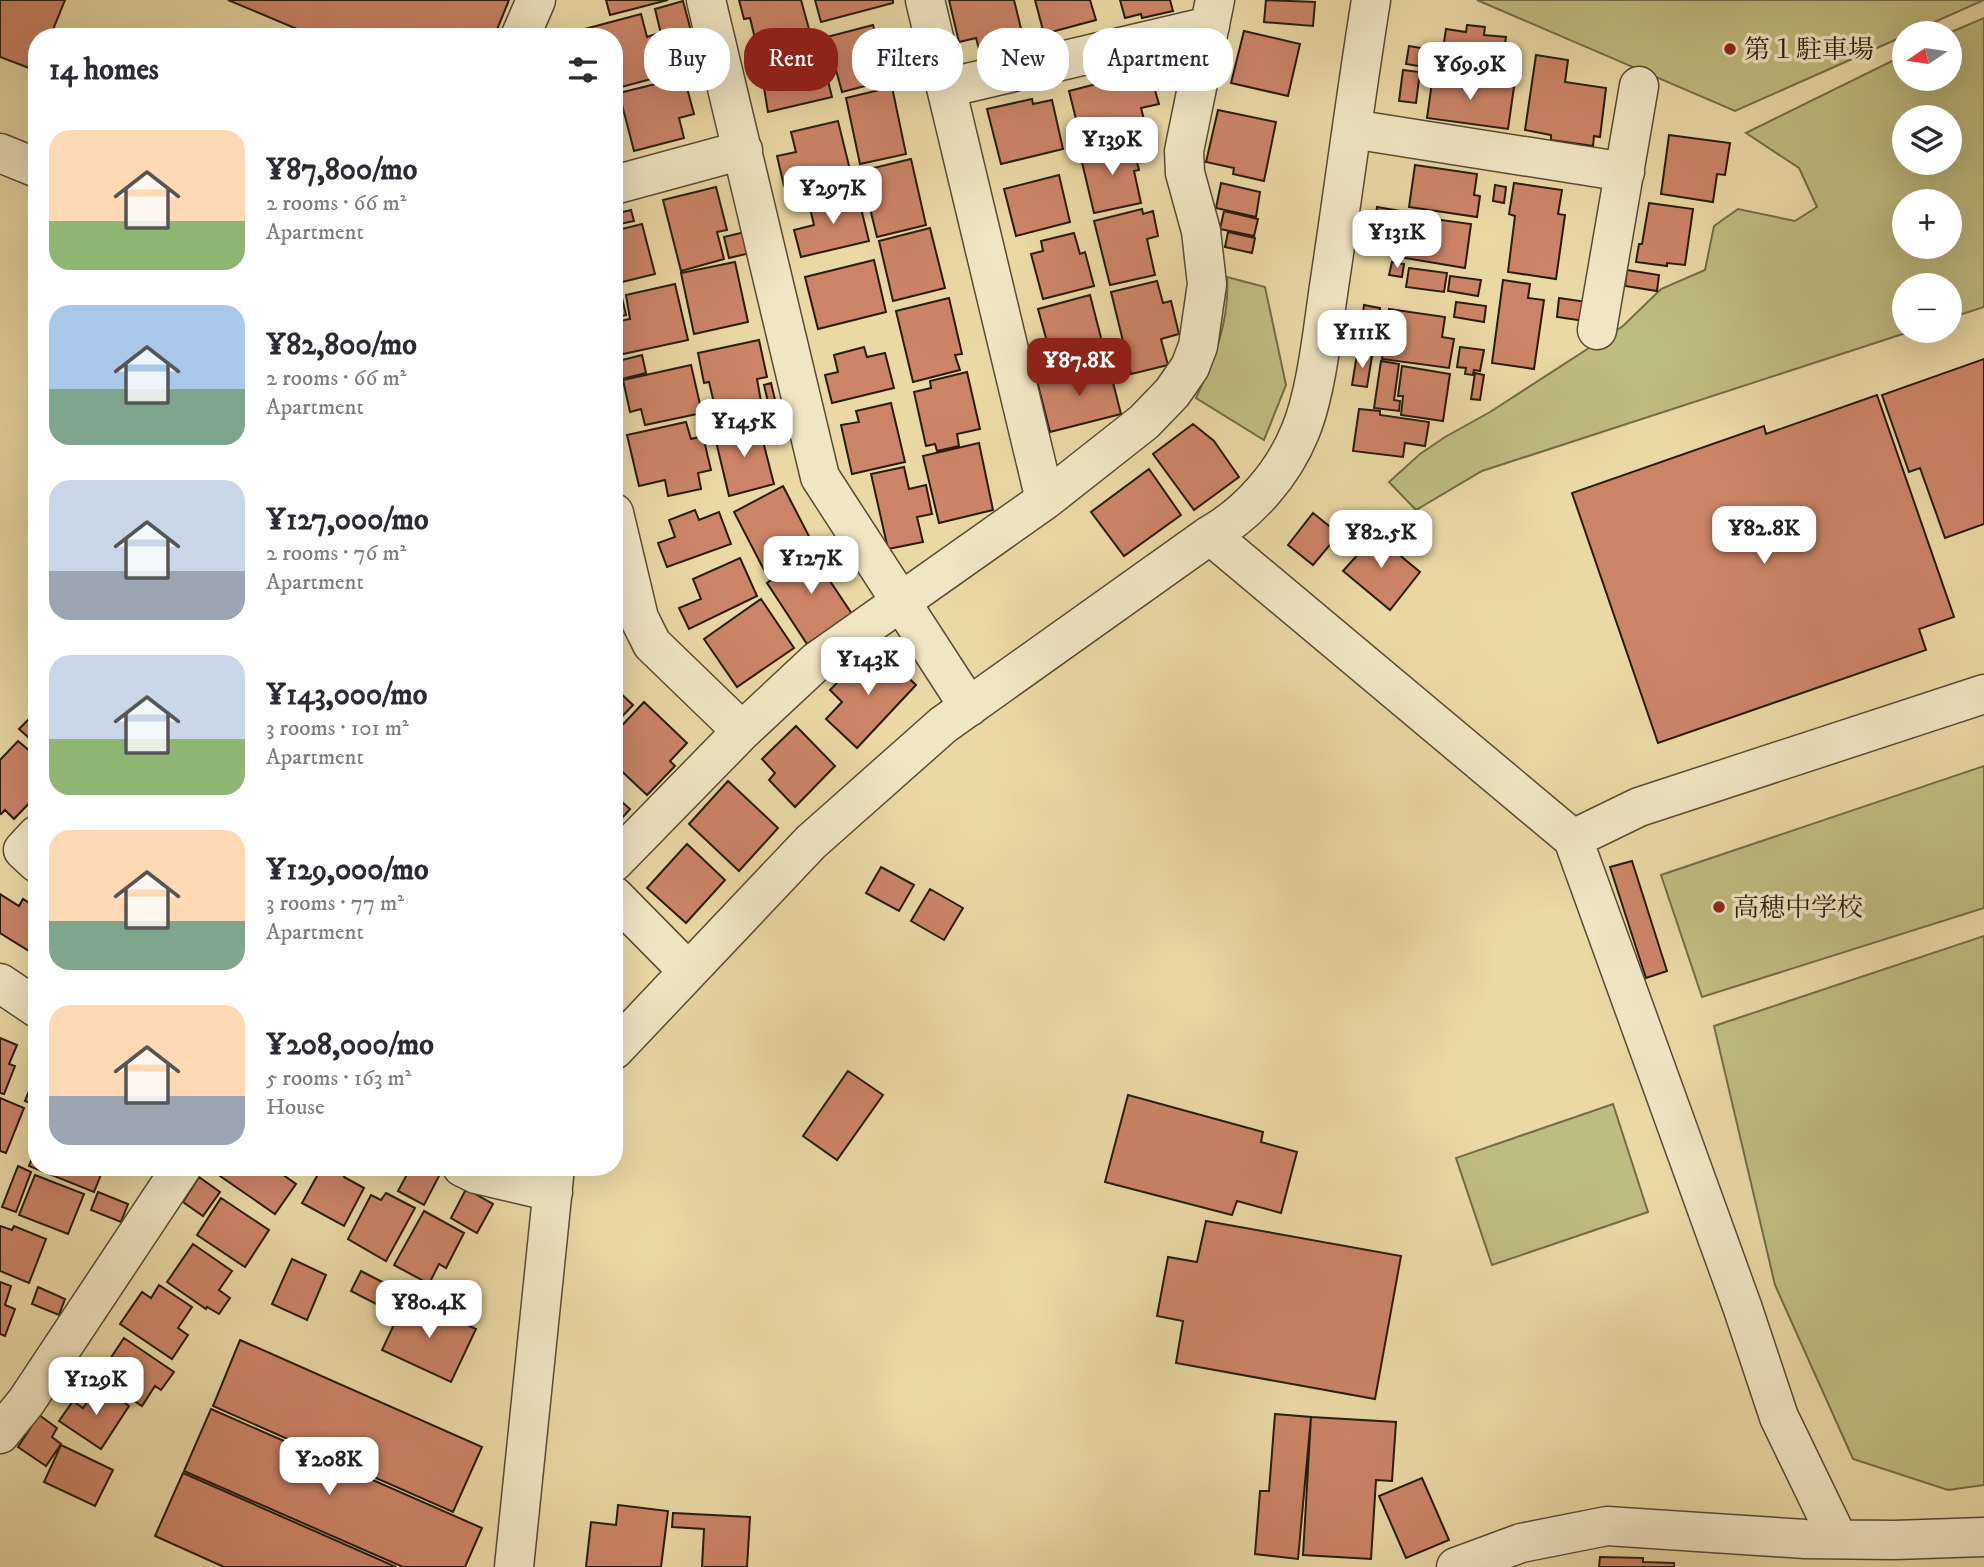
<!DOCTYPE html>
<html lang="en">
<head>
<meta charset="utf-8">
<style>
  body { margin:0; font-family:"IM FELL DW Pica","Noto Serif JP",serif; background:#f2f2f3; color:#2b2b33; height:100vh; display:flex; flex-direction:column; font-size:26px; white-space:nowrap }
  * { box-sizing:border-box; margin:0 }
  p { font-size:23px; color:#7c7c81 }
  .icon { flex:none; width:38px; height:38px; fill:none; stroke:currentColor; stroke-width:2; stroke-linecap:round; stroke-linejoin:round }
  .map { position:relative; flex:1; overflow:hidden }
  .details { position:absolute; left:28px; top:28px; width:595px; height:1148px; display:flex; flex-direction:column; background:#fff; border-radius:28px; box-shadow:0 7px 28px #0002 }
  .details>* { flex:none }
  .hud { position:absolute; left:644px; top:28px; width:665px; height:63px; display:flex; gap:14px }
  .needle { width:46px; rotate:257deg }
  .fabs { position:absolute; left:1892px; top:21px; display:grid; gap:14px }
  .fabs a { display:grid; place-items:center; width:70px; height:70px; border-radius:50%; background:#fff; box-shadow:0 7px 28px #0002; font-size:35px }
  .price { position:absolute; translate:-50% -60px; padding:0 16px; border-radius:14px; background:#fff; color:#222; font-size:23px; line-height:46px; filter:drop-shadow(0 2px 4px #0008) }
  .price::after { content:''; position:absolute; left:50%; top:42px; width:21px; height:16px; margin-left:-10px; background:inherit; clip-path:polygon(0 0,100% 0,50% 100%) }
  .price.current { background:#8f2418; color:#fff }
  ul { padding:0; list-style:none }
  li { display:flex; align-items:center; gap:21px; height:175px; padding:0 21px }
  li span { display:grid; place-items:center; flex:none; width:196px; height:140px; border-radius:21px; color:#555 }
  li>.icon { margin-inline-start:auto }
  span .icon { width:84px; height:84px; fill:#fffc; stroke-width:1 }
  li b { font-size:30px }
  h2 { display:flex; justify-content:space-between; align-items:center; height:84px; padding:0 21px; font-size:30px }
  .tag { padding:0 24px; border-radius:28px; background:#fff; box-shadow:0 7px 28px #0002; font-size:24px; line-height:63px }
  .tag.current { background:#8f2418; color:#fff }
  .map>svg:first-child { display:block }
  .green { fill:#bfbc81; stroke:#746c47; stroke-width:2; fill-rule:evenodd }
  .building { fill:#cc8467; stroke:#281c0d; stroke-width:2 }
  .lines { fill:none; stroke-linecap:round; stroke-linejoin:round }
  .minor-casing { stroke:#584b33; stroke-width:41 }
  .minor { stroke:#f1e6c4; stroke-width:38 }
  .poi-dot { fill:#8f2418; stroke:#f1e6c4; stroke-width:2.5 }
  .labels { text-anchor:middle; stroke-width:7; stroke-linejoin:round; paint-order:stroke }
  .poi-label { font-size:26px; fill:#281c0d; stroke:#f1e6c4; text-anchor:start }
</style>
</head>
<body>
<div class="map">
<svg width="1984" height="1567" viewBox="0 0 1984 1567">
  <rect width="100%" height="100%" fill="#ead8a5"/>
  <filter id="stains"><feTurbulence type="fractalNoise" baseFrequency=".00286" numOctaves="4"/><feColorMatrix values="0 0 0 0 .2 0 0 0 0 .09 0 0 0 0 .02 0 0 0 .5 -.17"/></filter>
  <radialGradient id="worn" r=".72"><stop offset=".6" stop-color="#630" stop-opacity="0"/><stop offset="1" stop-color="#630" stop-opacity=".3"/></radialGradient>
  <path class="green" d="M1477,0H1984L1910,33H1904V36L1735,111Z
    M1984,18V307L1950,318V285H1904V331H1912L1482,471L1416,510L1389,482L1420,454L1445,437L1490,412L1623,326L1661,289L1705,270L1714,226L1738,209L1795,221L1817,207L1799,168L1746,133L1904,55V79H1950L1949,33ZM1904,117H1950V163H1904ZM1904,201H1950V247H1904Z
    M1227,277L1265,287L1286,385L1264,440L1196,398C1214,358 1230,322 1227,277Z
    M1984,766V908L1702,997L1661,875Z
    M1984,936V1485L1948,1490L1853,1459L1775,1285L1714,1026Z
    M1613,1104L1648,1212L1492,1265L1456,1158Z"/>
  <path class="building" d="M0,0H65L50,37H37V71L0,57Z
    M228,0H509L494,37H316Z
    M606,0H668L610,15Z
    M739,0H801L809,29L756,43L750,18L744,19Z
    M815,0H893V3L821,22Z
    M949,0H1014L1025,45L981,56L976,38L959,42Z
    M1035,0H1090L1096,20L1044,34Z
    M1120,0H1170L1173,11L1142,18L1141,14L1125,18Z
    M1266,0L1315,2L1313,26L1264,22Z
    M683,1L691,31L662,38L655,9Z
    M641,14L647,37L659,33L670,74L614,89V37H583L581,30Z
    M873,25L888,80L842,92L827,37Z
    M1467,25L1485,27L1484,35L1506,37L1505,44L1509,45L1504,78L1440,69L1446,29L1466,32Z
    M1244,31L1300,44L1288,96L1231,83Z
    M819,45L832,97L768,112L760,63L783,57L788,79L802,75L796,50Z
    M1409,46L1439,51L1437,69L1406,64Z
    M1536,55L1568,60L1565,82L1606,88L1600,137L1594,136L1593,146L1551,140V135L1525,130Z
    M1143,68L1147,81L1152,80L1159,104L1141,108L1146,127L1082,143L1069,91L1108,81L1107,77Z
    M1403,70L1420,72L1416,103L1399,101Z
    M1433,75L1514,87L1508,129L1427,118Z
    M684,77L694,114L679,118L684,138L634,151L619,93Z
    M892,87L906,154L860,164L846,98Z
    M1032,99L1033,104L1052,100L1063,149L1001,164L987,109Z
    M1218,110L1276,122L1264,181L1233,174L1234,168L1206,162Z
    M838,121L850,170L784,186L777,156L796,152L791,132Z
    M1669,135L1730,143L1725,175L1717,174L1713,202L1661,194Z
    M1132,142L1139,170L1134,171L1141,203L1094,213L1080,154Z
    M911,159L926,225L877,237L861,171Z
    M1415,165L1477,174L1474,195L1480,196L1477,217L1409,207Z
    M1059,175L1070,222L1016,236L1004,189Z
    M1221,183L1260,192L1256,217L1216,208Z
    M1514,183L1562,190L1558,214L1565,215L1556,279L1508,272L1515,216L1509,214Z
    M1495,185L1506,187L1504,203L1493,201Z
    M716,187L727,230L717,232L724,259L681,271L663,200Z
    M857,192L869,241L801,257L794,230L814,225L809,204Z
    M1649,203L1693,209L1685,265L1667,263V266L1636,262L1639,244H1642Z
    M1377,207L1401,211L1398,235L1374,231Z
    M1142,209L1143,214L1153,211L1158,236L1147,239L1155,275L1110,285L1094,221Z
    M631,210L634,221L615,225L614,214Z
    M1224,211L1258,219L1254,236L1220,229Z
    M1404,215L1471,224L1465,268L1399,257Z
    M642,224L655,274L614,284V231Z
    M930,228L945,288L893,301L879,241Z
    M745,232L750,253L729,258L724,237Z
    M1228,232L1255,238L1252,253L1225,247Z
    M1074,233L1080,254L1085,252L1094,286L1043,299L1031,254L1043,251L1041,241Z
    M874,260L886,312L818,329L805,277Z
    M735,262L748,322L694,334L681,273Z
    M1392,262L1404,264L1402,277L1389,275Z
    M1409,268L1447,273L1444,292L1406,287Z
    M1627,270L1659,275L1657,291L1625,286Z
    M1450,276L1481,280L1478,296L1448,291Z
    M1503,280L1530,284L1528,298L1544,300L1534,369L1492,363Z
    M1157,281L1163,303L1171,301L1179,334L1161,339L1168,365L1131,374L1111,292Z
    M675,284L688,340L614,356V322L630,319L626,295Z
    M620,289L626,315L614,318V291Z
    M1090,295L1107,361L1066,371L1060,346L1049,349L1038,309Z
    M949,298L962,354L955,355L960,370L913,382L896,311Z
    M1559,298L1587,302L1585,321L1557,317Z
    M1456,302L1486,306L1484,322L1454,317Z
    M1364,305L1380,308L1376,338L1360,335Z
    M1389,309L1445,317L1442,337L1454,339L1449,368L1382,359Z
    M759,340L767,377L757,379L762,407L713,418L710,404L714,403L709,382L704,383L698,353Z
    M864,347L867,357L885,353L894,388L832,403L825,375L838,372L834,355Z
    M1460,347L1484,350L1480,371L1474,370L1473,375L1465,374L1466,368L1457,367Z
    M1357,354L1372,356L1367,387L1352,385Z
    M642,355L646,373L614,381V362Z
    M1984,359V524L1945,538L1920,468L1909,472L1882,395Z
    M1381,361L1399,364L1394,400L1400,401L1399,411L1374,408Z
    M1108,363L1121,414L1050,432L1037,381Z
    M691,365L702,413L645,425L641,409L630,412L623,380Z
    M1402,366L1450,374L1443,421L1401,415L1403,396H1398Z
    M967,372L980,429L957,434L959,446L937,451L935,444L926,446L914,392L931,388L930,381Z
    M1475,373L1484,375L1480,400L1471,399Z
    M771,383L776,404L769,406L764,385Z
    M1877,395L1954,617L1919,629L1926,650L1658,743L1572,493L1764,426L1766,434Z
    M891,403L905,462L852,474L841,425L859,422L856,411Z
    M1359,409L1380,411V415L1429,422L1425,446L1405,443L1403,457L1353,451Z
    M686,422L691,439L703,436L711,470L698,473L701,489L668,496L665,480L639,486L627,435Z
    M758,422L774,484L729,496L714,433Z
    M1193,424L1214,441L1239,477L1194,510L1153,454Z
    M979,443L993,510L939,523L923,456Z
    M904,467L909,489L926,485L932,514L917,517L923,542L888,549L871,474Z
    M1149,469L1181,515L1124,556L1091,512Z
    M783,486L813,544L764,570L734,512Z
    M695,510L699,520L719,512L731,544L667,567L658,543L675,537L669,520Z
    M1313,513L1339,534L1313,565L1288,545Z
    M1368,529L1420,572L1390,610L1343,571L1361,551L1355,546Z
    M820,547L839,575L830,581L852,614L807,644L767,583Z
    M740,558L757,596L689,629L679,608L701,599L693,579Z
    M761,599L794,648L737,687L704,639Z
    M879,650L916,685L857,748L826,719L842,702L830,690L854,665L860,670Z
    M614,687L633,705L614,725Z
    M644,702L687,743L670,761L675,766L647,795L614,764V734Z
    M37,711V745L19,729Z
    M796,726L835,766L795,807L769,780L775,773L762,759Z
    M18,741L37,757V795L14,819L5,810L1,814L0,813V760Z
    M728,781L778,828L739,871L689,824Z
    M614,795L630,809L614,827Z
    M687,844L725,880L686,923L647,888Z
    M1632,861L1667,971L1646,978L1610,867Z
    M881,867L914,885L899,911L866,893Z
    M930,889L963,908L944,940L911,921Z
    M0,894L19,906L23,899L37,908V956L0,933Z
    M0,1038L17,1045L9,1064L15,1066L4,1094L0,1093Z
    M37,1071V1106L25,1101Z
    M848,1071L883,1095L837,1160L803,1136Z
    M1128,1095L1263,1132L1261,1142L1297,1152L1281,1213L1237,1201L1232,1215L1105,1182Z
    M0,1098L24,1108L6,1153L0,1151Z
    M37,1146V1167H104L94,1192L29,1166Z
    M18,1166L31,1172L16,1212L2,1207Z
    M207,1167H272L296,1184L275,1214Z
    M322,1167H350L344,1177L364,1188L344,1226L302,1203Z
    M411,1167H423L439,1176L424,1205L398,1191Z
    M35,1175L84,1194L68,1234L19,1215Z
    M199,1177L220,1192L203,1216L183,1202Z
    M466,1189L493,1204L477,1233L451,1218Z
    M98,1192L128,1204L121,1222L91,1210Z
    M386,1193L415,1208L386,1261L348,1239L371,1195L381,1200Z
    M221,1198L269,1230L245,1267L197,1235Z
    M424,1211L464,1233L446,1268L439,1264L429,1284L394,1265Z
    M1206,1221L1401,1256L1375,1399L1176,1363L1183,1321L1157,1316L1168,1257L1197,1262Z
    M0,1226L12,1230L14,1226L46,1239L29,1283L0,1271Z
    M193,1244L232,1271L219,1290L230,1298L219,1314L207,1307L206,1309L167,1282Z
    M292,1259L326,1275L307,1320L272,1304Z
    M361,1271L390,1286L380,1306L351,1291Z
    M0,1282L11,1286L5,1305L15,1309L5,1336L0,1334Z
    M159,1285L192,1307L178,1328L188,1335L172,1359L120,1324L142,1292L151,1298Z
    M38,1287L65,1299L59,1315L32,1304Z
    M407,1297L476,1329L451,1382L382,1350Z
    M124,1338L174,1372L161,1390L155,1386L142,1406L98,1377Z
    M240,1340L482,1447L453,1512L213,1406Z
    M99,1385L129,1406L101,1449L59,1421L73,1401L83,1408Z
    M211,1409L482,1528L465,1567H403L184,1471Z
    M1275,1414L1311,1417L1298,1559L1255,1554L1260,1491H1269Z
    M39,1415L57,1428L52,1437L61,1444L46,1466L18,1447Z
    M1311,1417L1396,1422L1392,1481L1376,1480L1371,1559L1303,1555Z
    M61,1445L113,1470L95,1506L44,1482Z
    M183,1473L396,1567H224L155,1536Z
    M1422,1478L1449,1540L1406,1558L1379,1496Z
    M618,1505L668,1511L661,1567H586L591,1522L616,1525Z
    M673,1513L750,1517L747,1567H702L704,1529L672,1527Z
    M1600,1557L1643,1558V1562L1674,1563V1567H1599Z"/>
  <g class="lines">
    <defs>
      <path id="minor" d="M706,0L820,477L969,707
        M925,0L1045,500
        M520,37L536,0
        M946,88L1210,26
        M1352,129L1625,172
        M0,153L37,168
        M614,185L743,150
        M1597,330L1639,86
        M614,513L639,618L652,644L742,731
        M1210,535L1573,839L1743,1309L1779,1417L1838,1539
        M37,835L23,850L37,863
        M1573,839L1639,807L1984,694
        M614,862L742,731L817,661L1045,500L1144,422L1172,393L1190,367L1198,346L1207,284L1201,231L1185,173L1184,151L1215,0
        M614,896L688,971
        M0,983L37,1008
        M614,1050L811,842L943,725L1210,535C1249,513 1283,474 1300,432C1317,392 1323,325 1330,280C1344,187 1356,93 1371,0
        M462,1167L476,1174L553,1192
        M0,1434L26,1402L182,1167
        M514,1567L555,1167
        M1456,1567L1521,1543L1607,1526L1805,1539L1894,1540L1984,1537"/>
    </defs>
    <use href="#minor" class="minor-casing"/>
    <use href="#minor" class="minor"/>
  </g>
  <g class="poi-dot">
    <circle cx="1730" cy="49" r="7"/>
    <circle cx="1719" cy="907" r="7"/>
  </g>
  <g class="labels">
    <g class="poi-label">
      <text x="1744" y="58">第１駐車場</text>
      <text x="1733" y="916">高穂中学校</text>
    </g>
  </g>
  <rect width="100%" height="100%" filter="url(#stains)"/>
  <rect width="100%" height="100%" fill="url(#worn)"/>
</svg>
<div class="fabs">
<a><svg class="needle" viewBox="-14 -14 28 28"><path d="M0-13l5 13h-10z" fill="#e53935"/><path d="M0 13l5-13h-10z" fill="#7c7c81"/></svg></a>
<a><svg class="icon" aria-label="layers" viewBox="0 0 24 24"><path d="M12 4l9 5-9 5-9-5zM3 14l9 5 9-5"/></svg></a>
<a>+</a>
<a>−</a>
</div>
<b class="price" style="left:1470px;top:102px">¥69.9K</b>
<b class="price" style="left:1112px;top:177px">¥139K</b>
<b class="price" style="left:833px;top:226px">¥297K</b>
<b class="price" style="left:1397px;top:270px">¥131K</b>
<b class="price" style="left:1362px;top:370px">¥111K</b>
<b class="price current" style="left:1079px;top:398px">¥87.8K</b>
<b class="price" style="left:744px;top:459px">¥145K</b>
<b class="price" style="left:1764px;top:566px">¥82.8K</b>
<b class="price" style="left:1381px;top:570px">¥82.5K</b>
<b class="price" style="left:811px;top:596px">¥127K</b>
<b class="price" style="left:868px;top:697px">¥143K</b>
<b class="price" style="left:429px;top:1340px">¥80.4K</b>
<b class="price" style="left:96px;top:1417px">¥129K</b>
<b class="price" style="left:329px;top:1497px">¥208K</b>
<div class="hud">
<a class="tag">Buy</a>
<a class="tag current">Rent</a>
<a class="tag">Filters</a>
<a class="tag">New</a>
<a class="tag">Apartment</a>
</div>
<section class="details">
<h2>14 homes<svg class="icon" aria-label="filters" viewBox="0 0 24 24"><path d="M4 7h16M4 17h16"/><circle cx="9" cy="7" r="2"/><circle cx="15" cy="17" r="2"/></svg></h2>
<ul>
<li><span style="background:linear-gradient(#ffd9b3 65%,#8fb573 0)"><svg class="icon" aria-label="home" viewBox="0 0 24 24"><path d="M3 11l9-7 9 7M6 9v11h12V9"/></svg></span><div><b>¥87,800/mo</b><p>2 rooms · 66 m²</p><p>Apartment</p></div></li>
<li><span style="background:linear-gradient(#a9c7e8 60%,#7fa58c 0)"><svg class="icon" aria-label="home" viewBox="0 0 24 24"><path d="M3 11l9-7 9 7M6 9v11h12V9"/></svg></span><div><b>¥82,800/mo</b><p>2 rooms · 66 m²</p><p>Apartment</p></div></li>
<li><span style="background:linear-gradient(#c9d6e8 65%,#9aa5b1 0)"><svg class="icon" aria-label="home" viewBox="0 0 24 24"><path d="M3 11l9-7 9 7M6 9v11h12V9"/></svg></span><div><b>¥127,000/mo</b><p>2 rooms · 76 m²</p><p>Apartment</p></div></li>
<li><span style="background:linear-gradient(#c9d6e8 60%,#8fb573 0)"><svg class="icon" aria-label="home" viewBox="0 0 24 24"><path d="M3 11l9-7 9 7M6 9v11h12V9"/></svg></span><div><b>¥143,000/mo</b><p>3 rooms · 101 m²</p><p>Apartment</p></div></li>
<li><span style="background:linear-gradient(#ffd9b3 65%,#7fa58c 0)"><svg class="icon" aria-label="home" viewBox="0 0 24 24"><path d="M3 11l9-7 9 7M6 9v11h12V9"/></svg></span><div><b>¥129,000/mo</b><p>3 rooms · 77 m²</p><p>Apartment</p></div></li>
<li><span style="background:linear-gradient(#ffd9b3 65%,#9aa5b1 0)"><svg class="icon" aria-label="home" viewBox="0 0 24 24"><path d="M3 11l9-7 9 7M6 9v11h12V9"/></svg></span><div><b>¥208,000/mo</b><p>5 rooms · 163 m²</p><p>House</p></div></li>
</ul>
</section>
</div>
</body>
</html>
